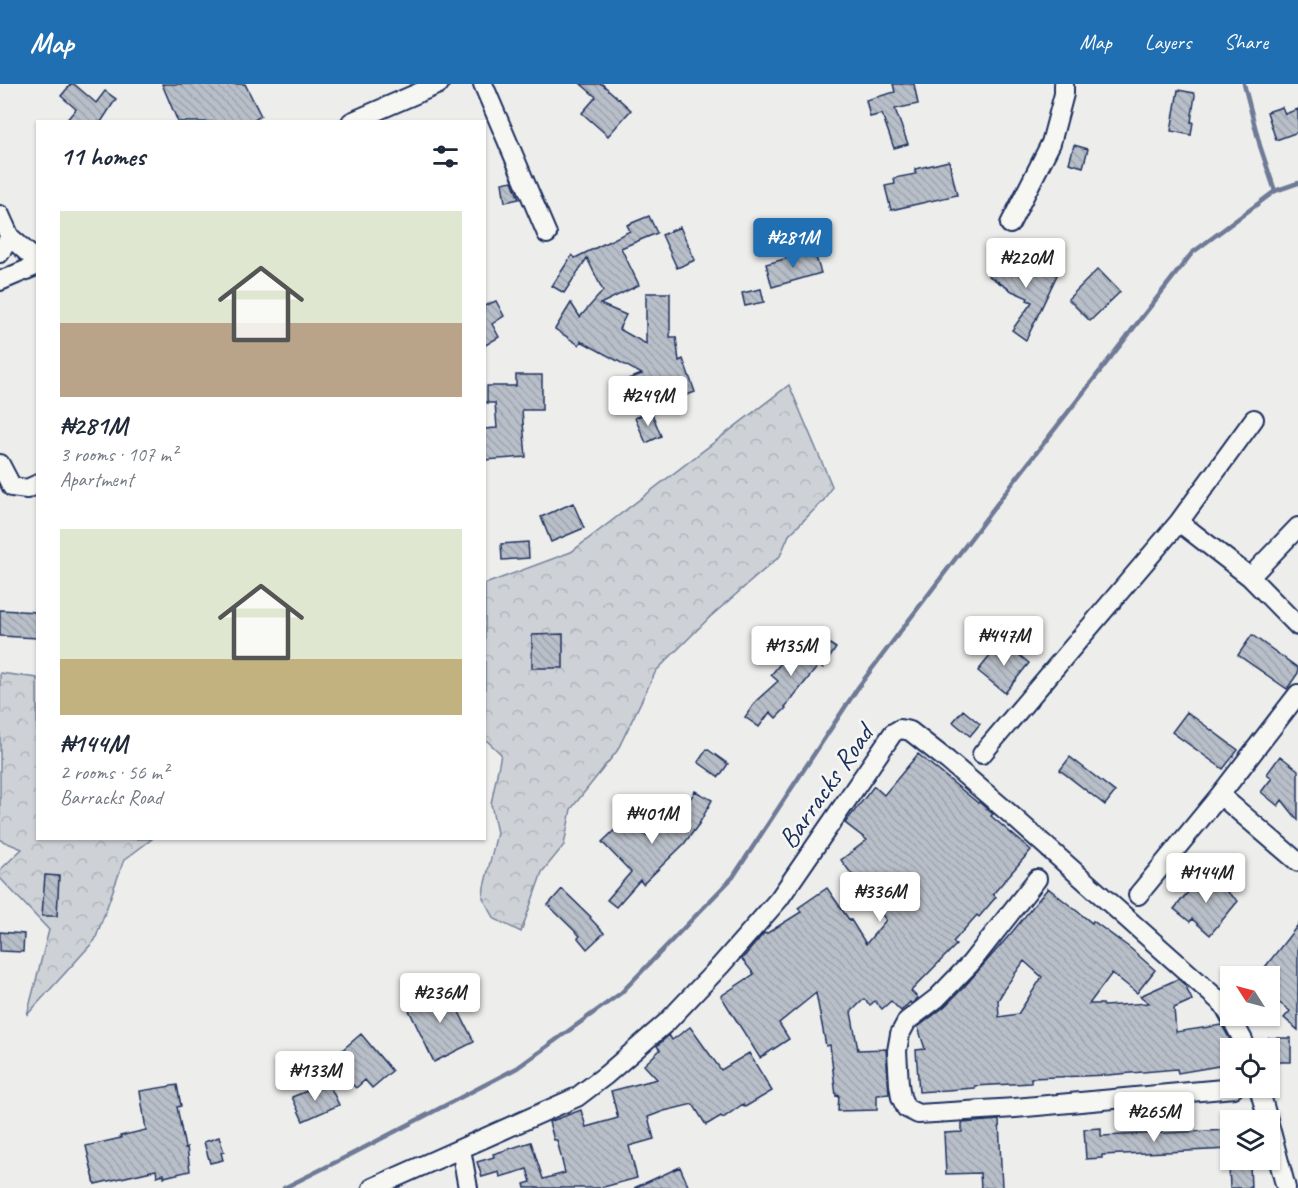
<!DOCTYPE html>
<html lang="en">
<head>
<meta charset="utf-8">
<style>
  body { margin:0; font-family:Caveat,sans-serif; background:#f6f6f7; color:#1f2937; height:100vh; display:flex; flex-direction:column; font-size:22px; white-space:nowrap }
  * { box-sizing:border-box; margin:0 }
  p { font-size:20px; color:#747a83 }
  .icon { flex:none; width:33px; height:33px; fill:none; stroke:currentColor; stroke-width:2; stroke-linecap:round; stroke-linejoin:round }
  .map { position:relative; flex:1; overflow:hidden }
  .drawer { position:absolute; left:36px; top:36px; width:450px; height:720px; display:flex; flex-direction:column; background:#fff; border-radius:0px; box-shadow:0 2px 4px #0004 }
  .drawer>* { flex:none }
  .needle { width:39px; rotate:306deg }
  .controls { position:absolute; left:1220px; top:882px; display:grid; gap:12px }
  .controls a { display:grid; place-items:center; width:60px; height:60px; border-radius:0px; background:#fff; box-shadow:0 2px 4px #0004; font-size:30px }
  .price { position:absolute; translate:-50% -51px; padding:0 14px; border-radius:6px; background:#fff; color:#222; font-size:20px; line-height:39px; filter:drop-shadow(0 2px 3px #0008) }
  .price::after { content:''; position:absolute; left:50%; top:36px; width:18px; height:14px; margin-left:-9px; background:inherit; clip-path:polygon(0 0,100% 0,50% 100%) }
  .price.current { background:#1f6fb2; color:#fff }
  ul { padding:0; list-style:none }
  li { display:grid; align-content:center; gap:12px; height:318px; padding:0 24px }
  li span { display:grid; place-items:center; height:186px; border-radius:0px; color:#555 }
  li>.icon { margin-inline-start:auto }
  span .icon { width:108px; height:108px; fill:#fffc; stroke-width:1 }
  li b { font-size:26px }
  h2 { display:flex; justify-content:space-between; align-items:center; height:72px; padding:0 24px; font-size:26px }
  header { display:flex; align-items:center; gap:36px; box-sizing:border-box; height:84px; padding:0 30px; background:#1f6fb2; color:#fff }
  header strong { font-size:28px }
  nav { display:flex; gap:33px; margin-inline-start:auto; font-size:21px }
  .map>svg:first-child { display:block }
  .forest { fill:url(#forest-crowns); stroke:#74809a; stroke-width:1.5 }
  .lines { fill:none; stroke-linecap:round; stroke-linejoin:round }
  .stream { stroke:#6e7a96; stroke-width:4.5 }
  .building { fill:url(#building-back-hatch); stroke:#1b2f5e; stroke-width:1.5; fill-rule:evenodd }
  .minor-casing { stroke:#1b2f5e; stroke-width:22 }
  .minor { stroke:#f6f6f2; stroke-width:18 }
  .labels { text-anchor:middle; stroke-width:5; stroke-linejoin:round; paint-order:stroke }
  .street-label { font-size:28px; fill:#1b2f5e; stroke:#f6f6f2 }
</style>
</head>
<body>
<header>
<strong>Map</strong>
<nav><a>Map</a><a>Layers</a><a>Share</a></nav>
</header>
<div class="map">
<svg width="1298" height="1104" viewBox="0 0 1298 1104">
  <defs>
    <pattern id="forest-crowns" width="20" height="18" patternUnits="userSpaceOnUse" patternTransform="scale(1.5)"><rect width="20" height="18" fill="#ced2d7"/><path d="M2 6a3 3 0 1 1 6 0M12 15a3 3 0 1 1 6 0" fill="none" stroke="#b0b5bb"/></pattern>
    <pattern id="building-back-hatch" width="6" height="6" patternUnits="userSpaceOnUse" patternTransform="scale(1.5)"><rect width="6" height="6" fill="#b9bfc8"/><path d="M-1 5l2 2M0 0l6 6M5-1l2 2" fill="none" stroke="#9ea4ae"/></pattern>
  </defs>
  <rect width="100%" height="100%" fill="#edeeec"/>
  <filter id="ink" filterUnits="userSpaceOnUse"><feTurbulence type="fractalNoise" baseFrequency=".0167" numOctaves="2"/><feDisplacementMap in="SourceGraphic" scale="12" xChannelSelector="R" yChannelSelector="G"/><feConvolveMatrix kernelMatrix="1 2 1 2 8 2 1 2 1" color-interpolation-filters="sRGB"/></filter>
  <g filter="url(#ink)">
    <path class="forest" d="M789,301L832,402L824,416L789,451L780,472L710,533L656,587L617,667L571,725L564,761L542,788L521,848L495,835L483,814L484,803L497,749L491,720L501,670L485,655V500L571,468Z
      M0,589L37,594L38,754L152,755L124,776L95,856L27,931L49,846L0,794V786L22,765L0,756Z"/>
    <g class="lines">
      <path class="stream" d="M1244,0L1260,62L1275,107
        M284,1104L352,1070L517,984L621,909L733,793L859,602L1009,404L1192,169L1275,107L1298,99"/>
    </g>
    <path class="building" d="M71,0H74L96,19L105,7L116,15L101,38H65L76,25L61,12Z
      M162,0H245L261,32L251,38H178Z
      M581,0H602L631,26L608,52L582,29L596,13Z
      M893,0H914L918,20L895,25L908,60L894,64L882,30L870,33L866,16L895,8Z
      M1178,6L1194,9L1195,11L1191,38H1193L1191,51L1171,47Z
      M1282,23L1285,30L1298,25V48L1276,56L1267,28Z
      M1074,61L1088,65L1083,83L1069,79Z
      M949,77L957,111L891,126L885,102L895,100L894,94L916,90L915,85Z
      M512,97L519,115L505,118L502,99Z
      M649,132L657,149L621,164L639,201L600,220L626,231L619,245L646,260V209H670V253H676L679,277L683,275L695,308L640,328L628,295L642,290L581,257L579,261L555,245L571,219L580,233L603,207L587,174L564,209L552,202L572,171L575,174L630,147L627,141Z
      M680,143L695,176L677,184L662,151Z
      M814,167L821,189L772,203L766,180Z
      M1008,172L1027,185L1030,178L1057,191L1026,256L1012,246L1032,218L1027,216L1028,214L1012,207L989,192L997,181L1001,183Z
      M1098,185L1120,208L1090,237L1068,215Z
      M761,205L764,218L745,222L742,209Z
      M496,217L504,232L492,240L499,253L484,262V222Z
      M516,291H542V326H522L526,373L484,376V345L497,344L495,319H487V302H516Z
      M651,327L661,352L646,359L635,334Z
      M573,419L584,444L551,458L541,433Z
      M528,458L529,474L502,476L501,460Z
      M0,526L38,528V554L0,552Z
      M810,547L836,564L823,584L819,581L785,623L786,624L776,634L770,628L759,643L745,633L756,617L778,597L771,591L793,564L797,568Z
      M563,550V584H532V551Z
      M1252,551L1298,584V589L1287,605L1238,571Z
      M1002,557L1029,579L1005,609L978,587Z
      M963,626L980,640L970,652L953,638Z
      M1187,628L1238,666L1223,685L1172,648Z
      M707,665L728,680L719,693L698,678Z
      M918,670L978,719L979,718L993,730L991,732L1031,766L993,810L996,813L979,833L977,831L953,858L956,861L911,907L918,914L911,920L910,918L901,927L891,917L882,925L875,917L870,921L864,915L851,928L858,966L886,965L889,1010L877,1011V1026L838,1027L839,1011L836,1012L830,961L826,962L816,909L779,939L789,955L760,974L721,912L754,890L742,875L764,849L766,850L801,828L798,824L827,804L850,837L851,836L866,860L886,836L841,776L867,756L845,739L874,702L884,711Z
      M1280,672L1298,686V736L1282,716L1278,722L1261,708L1272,694L1267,690Z
      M1070,673L1115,708L1105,721L1060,686Z
      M695,707L712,716L699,740L684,760L643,800L640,796L616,823L607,816L631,788L602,758L628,733L646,752L657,741L663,747L679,725L683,728Z
      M1204,789L1238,817L1210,851L1192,835L1190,838L1174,825Z
      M45,791L59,792L57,832H42Z
      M1048,804L1092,839L1093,837L1130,864L1155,886L1137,909L1112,889L1089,920H1103L1104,922L1149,919L1140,912L1178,895L1185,901L1192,916L1174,924L1176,948L1222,941L1231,958L1232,964H1230V980L1178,989L1177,985L1108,991L1031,994V999L975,1002V1004L919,1008L916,966L925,965L918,943L944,923L964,903L1013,847ZM1024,877L1042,893L1018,930L999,933L998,916L1003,908H1002Z
      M562,805L591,833L590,834L604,849L587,865L578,854L580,852L548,821Z
      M1298,841V946L1284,934L1290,927L1269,911V892H1258Z
      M0,848L24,850L23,868L0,867Z
      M446,902L474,958L434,978L407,922Z
      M690,943L721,986L749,969L772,1007L745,1023L743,1020L723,1034L721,1032L706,1041L693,1020L664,1027L648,1033L654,1055L629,1062L637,1094L600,1104H525L524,1100L531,1098L527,1085L500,1093L499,1088L482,1093L477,1078L494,1073L493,1070L531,1058L543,1095L565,1089L557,1056H554L549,1038L581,1026L586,1043L618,1034L611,1007L657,995L644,981L660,966L657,962L669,951L672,956Z
      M361,950L392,987L372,1004L365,996L356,1004L341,989L351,979L341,967Z
      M1269,954H1291V978H1269Z
      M329,1000L339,1021L303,1037L292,1013L317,1003L318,1005Z
      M177,1001L181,1022L177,1023L185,1064L187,1063L190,1087L164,1093V1090L157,1092L156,1086L95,1100L86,1062L121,1054L120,1052L146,1046L140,1007Z
      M999,1036L1002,1104H981L980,1089L946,1090L944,1049L962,1048V1039Z
      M1101,1044V1052L1230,1046V1065L1102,1071V1074L1086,1075L1084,1045Z
      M219,1053L224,1068L221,1069L223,1076L210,1079L204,1058Z
      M1250,1080L1251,1104H1230L1229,1081Z
      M680,1083L689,1104H634Z"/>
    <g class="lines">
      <defs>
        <path id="minor" d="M483,0L547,150
          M351,38L439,0
          M0,131L10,153L38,178
          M1010,140L1051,59L1064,10V0
          M0,169L10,153
          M0,197L38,181
          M0,380L12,403L27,405L38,400
          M1179,438L1250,493L1298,542
          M1250,493L1298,443
          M1298,610L1220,711L1298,778
          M982,670L1179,438L1254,335
          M1037,795L970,880L937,914L907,937L900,950L897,967L899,1000L901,1013L906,1024L918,1030L1015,1024L1234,1004
          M1138,811L1220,711
          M1259,1004L1268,1036
          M1269,1040L1286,1104
          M461,1065L468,1104
          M372,1104L577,1013L606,991L667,938L721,881L779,815L893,649L900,645L910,647L947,676L1009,729L1224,921L1243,956L1246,964"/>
      </defs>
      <use href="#minor" class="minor-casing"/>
      <use href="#minor" class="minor"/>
    </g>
  </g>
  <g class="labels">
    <g class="street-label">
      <text transform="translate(825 702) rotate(-55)" y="10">Barracks Road</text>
    </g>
  </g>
</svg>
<div class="controls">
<a><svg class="needle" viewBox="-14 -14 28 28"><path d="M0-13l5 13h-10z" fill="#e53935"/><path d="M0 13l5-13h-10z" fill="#747a83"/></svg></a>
<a><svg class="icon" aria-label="locate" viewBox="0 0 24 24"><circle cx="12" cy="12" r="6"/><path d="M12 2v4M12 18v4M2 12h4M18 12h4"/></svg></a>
<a><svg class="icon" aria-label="layers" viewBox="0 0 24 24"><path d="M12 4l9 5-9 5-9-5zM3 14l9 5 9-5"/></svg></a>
</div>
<b class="price current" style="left:793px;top:185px">₦281M</b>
<b class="price" style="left:1026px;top:205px">₦220M</b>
<b class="price" style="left:648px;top:343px">₦249M</b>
<b class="price" style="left:1004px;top:583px">₦447M</b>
<b class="price" style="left:791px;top:593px">₦135M</b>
<b class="price" style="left:652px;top:761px">₦401M</b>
<b class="price" style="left:1206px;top:820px">₦144M</b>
<b class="price" style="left:880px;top:839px">₦336M</b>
<b class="price" style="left:440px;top:940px">₦236M</b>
<b class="price" style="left:315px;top:1018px">₦133M</b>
<b class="price" style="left:1154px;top:1059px">₦265M</b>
<section class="drawer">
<h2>11 homes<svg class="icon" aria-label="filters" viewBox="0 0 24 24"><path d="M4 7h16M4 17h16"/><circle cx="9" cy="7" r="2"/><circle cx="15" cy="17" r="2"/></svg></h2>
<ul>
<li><span style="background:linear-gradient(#dfe7d0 60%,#b9a48a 0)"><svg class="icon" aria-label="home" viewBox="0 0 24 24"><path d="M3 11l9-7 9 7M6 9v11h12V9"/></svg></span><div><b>₦281M</b><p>3 rooms · 107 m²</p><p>Apartment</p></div></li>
<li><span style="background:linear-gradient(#dfe7d0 70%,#c2b280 0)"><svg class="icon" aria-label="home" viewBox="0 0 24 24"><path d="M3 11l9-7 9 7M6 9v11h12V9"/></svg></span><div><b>₦144M</b><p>2 rooms · 56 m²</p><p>Barracks Road</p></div></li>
</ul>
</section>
</div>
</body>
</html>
